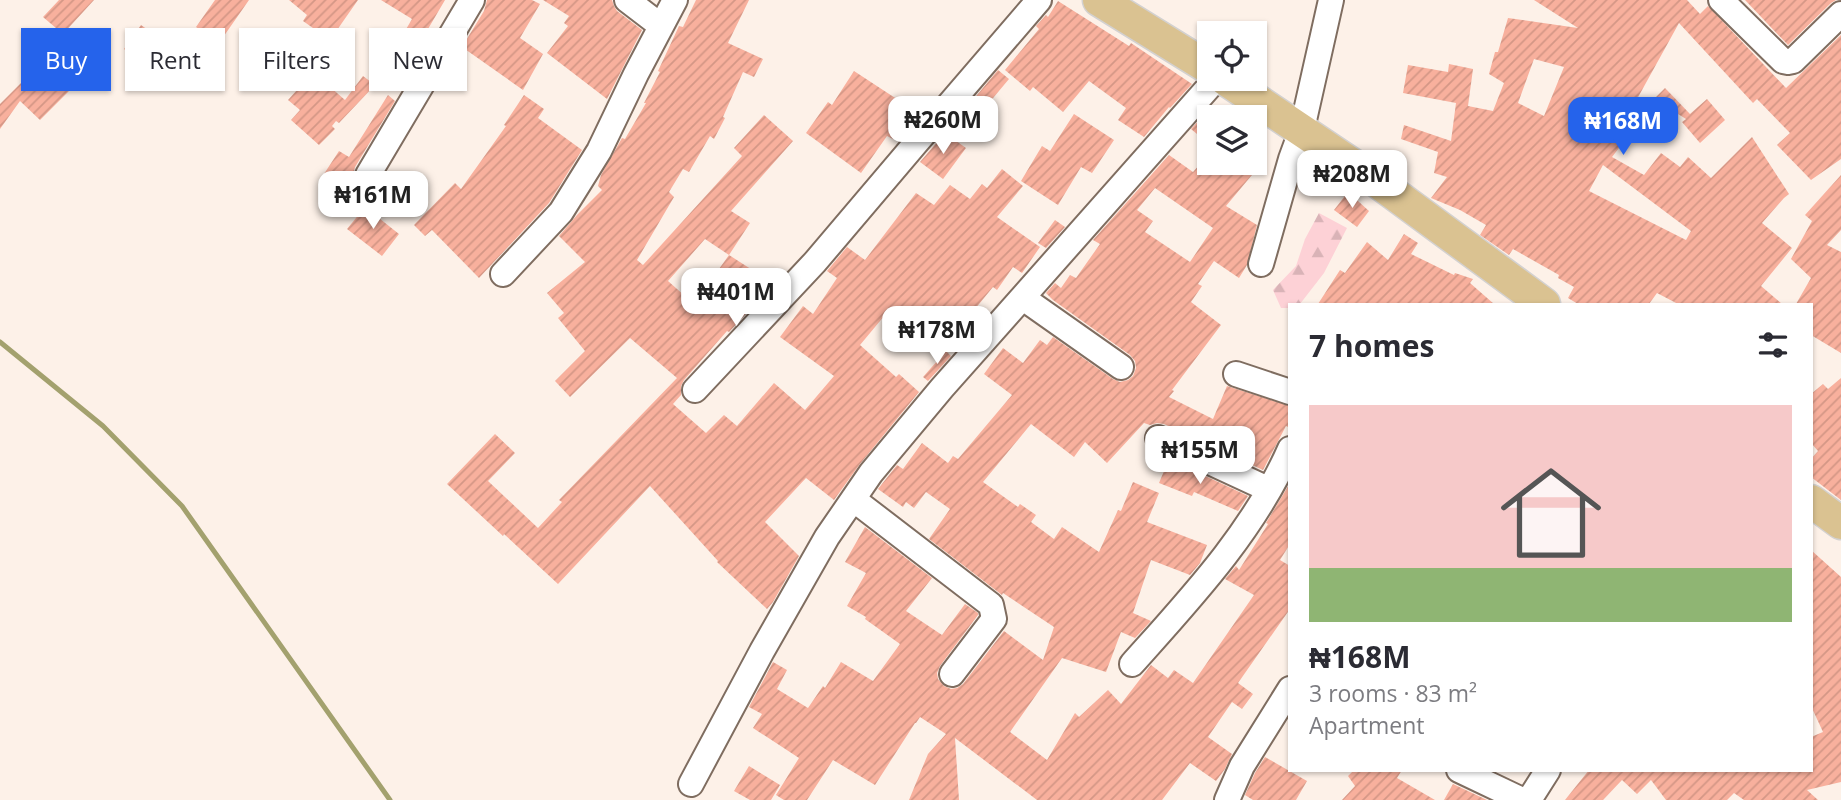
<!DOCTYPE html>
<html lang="en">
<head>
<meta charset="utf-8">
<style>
  body { margin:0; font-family:"Open Sans",sans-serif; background:#f2f2f3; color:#2b2b33; height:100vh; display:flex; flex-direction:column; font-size:26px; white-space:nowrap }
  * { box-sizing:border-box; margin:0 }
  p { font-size:23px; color:#7c7c81 }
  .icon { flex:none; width:38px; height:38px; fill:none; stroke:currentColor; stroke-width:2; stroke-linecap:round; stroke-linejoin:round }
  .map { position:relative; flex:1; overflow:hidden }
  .drawer { position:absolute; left:1288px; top:303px; width:525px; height:469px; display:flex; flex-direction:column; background:#fff; border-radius:0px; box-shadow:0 2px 5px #0004 }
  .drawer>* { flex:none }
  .banner { position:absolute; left:21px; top:28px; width:665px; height:63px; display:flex; gap:14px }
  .controls { position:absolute; left:1197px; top:21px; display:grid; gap:14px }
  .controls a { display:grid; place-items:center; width:70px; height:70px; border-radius:0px; background:#fff; box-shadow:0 2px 5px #0004; font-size:35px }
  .price { position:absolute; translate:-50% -60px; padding:0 16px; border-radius:14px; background:#fff; color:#222; font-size:23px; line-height:46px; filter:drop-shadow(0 2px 4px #0008) }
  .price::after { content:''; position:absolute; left:50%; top:42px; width:21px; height:16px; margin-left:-10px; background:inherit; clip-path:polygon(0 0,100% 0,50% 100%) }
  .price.on { background:#2563eb; color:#fff }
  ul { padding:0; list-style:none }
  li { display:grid; align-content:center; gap:14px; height:371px; padding:0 21px }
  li+li { border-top:2px solid #e1e1e2 }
  li span { display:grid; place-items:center; height:217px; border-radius:0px; color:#555 }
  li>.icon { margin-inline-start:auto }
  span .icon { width:126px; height:126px; fill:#fffc; stroke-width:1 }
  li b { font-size:30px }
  h2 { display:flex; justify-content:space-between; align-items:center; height:84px; padding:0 21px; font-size:30px }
  .pill { padding:0 24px; border-radius:0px; background:#fff; box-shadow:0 2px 5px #0004; font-size:24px; line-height:63px }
  .pill.on { background:#2563eb; color:#fff }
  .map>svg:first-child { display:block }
  .forest { fill:url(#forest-firs) }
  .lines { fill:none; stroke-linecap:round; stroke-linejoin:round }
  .stream { stroke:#a3a16e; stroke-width:5 }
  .building { fill:url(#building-hatch); fill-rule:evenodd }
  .minor-casing { stroke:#7f6d60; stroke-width:28 }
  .major-casing { stroke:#d3d1d0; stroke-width:35 }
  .minor { stroke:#fff; stroke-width:24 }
  .major { stroke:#dac291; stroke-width:32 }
</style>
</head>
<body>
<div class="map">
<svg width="1841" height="800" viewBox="0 0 1841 800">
  <defs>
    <pattern id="forest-firs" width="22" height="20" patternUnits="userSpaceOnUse" patternTransform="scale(1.75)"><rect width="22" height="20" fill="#fdd1d6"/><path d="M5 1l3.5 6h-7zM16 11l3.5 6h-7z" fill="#d9b3b7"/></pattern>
    <pattern id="building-hatch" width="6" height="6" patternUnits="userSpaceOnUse" patternTransform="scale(1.75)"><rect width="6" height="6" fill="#f8b09d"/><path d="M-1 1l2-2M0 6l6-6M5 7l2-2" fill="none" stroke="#d49786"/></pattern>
  </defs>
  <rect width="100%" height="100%" fill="#fdf1e8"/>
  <path class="forest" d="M1319,213L1347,228L1324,273L1300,304H1290V308H1281L1273,290L1296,266L1305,239Z"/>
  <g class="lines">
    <path class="stream" d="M0,342L103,426L182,506L390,800"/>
  </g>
  <path class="building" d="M59,0H94L63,34L43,17Z
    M215,0H249L219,43L196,27Z
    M289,0H358L330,40L303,21L307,15Z
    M381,0H445L428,29L435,33L417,63L394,50L412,19Z
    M487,0H532L540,4L520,38L543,54L523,90L462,47L484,11Z
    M543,0H612L614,6L617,11L642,30L607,99L547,53L568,26L564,23L569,16Z
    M696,0H749L728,43L763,59L754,77L743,72L723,117L725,118L714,139L710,136L689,172L683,169L669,192L674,197L637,260L643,265L742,156L734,148L764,115L793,141L731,211L750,223L729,255L774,284L729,332L727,331L684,380L681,386V395L673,404L706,433L724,415L737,426L774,383L805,410L834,376L780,337L803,306L813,314L837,278L827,271L847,247L865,260L916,193L934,205L950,185L970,199L982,184L987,188L1002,169L1023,186L997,217L1040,247L1022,273L1013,267L997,290L993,287L975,309L985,317L957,349L917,316L909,326L890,309L860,345L896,377L899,374L919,392L860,464L834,500L806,478L765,522L799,556L773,602L767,609L717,562L718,561L650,486L558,584L504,534L503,536L447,484L495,434L515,453L488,481L538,528L562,502L559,500L677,378L630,338L570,397L555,381L585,351L558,318L564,313L547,293L585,262L559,236L577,215L602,190L598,186L601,175L622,138L625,139L646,103H644L660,72L658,71L679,26L683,27ZM705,239L729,255L694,304L668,281Z
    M1534,0H1687L1700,14L1708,6L1786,88L1841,35V159L1811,180L1777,145L1790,133L1757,99L1753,103L1679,23L1615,139L1622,144L1612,157L1644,175L1661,153L1680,167L1688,157L1711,178L1752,137L1789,194L1784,198L1762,223L1792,248L1761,286L1782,304H1678L1657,293L1649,304H1578L1568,298L1574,287L1558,278L1559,275L1513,249L1509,255L1480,235L1486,225L1460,210L1431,198L1447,177L1434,173L1438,152L1401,139L1404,125L1451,141L1456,103L1403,93L1408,65L1448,72L1449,64L1473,69L1468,106L1493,111L1504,83L1489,74L1495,52H1498L1508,18L1578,28ZM1534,59L1564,67L1544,116L1518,103ZM1603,165L1691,231L1686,240L1589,191Z
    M1745,0H1836L1831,3L1788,45Z
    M1058,1L1129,46L1131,43L1192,84L1170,108L1169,107L1144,137L1118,120L1126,108L1089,81L1063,112L1033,87L1030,91L1005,70L1039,29L1036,26L1046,15L1048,17Z
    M141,25L166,43L149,67L124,49Z
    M461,48L467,51L450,82L443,78Z
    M46,58L74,86L40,120L20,101L0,129V104Z
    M998,70L1009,79L983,110L972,101Z
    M854,71L912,109L893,139L887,136L861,173L806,133L828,102L832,105Z
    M313,72L345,100L363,76L375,85L339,123L336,121L332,126L335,129L319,145L291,120L300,110L288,100Z
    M1665,88L1690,114L1707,99L1725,120L1700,143L1682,122L1686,119L1654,99Z
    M388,95L395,101L355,167L353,175L356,183L349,194L322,177L339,151L349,157Z
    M524,95L544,109L538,118L582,150L549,203L479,278L432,230L425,236L414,225L455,183L461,189L506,126L504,125Z
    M1210,108L1221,117H1209V144L1191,129Z
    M1074,114L1114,140L1092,173L1081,167L1058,205L1021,181L1042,146L1050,151Z
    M945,133L966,148L943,179L920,162Z
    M1169,155L1193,172L1201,163H1262L1226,206L1257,225L1247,265L1239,278L1214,261L1198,284L1202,286L1191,302L1221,325L1172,390L1174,391L1169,397L1213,419L1227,386L1290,406V428L1286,426L1263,470L1164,424L1157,423L1150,425L1144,423L1107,463L1085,442L1074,457L1031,424L983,482L1018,507L1020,504L1036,515L1031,522L1054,539L1062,527L1099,552L1118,510L1121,511L1133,482L1159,493L1147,522L1207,545L1200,563L1190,575L1151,560L1133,613L1151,621L1135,638L1121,632L1106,672L1062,658L1010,732L1047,760L1075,713L1079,717L1108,690L1121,704L1151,665L1168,678L1174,670L1193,683L1254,595L1225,579L1236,566L1239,570L1268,524L1266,523L1290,483V544L1280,560L1290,566V609L1238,683L1253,694L1242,709L1232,702L1208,737L1232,754L1225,769L1216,781L1190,763L1162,800H1037L955,738L959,800H909L928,754L946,734L920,717L916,723H915L875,785L833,760L807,800H784L776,795L799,758L753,728L762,714L749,707L773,662L787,670L777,689L808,708L823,686L825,688L841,662L873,681L900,644L865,619L866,617L847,606L866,573L845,562L865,527L932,578L906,611L942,635L965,604L978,613V615L940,666L937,673L938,679L944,686L951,689L957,688L963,684L1004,631L1043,660L1054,627L1003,593L1002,595L929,539L950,509L926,492L914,508L906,502L903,507L878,489L897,465L903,469L922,443L948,463L953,456L958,459L1012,395L984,374L1003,348L1023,363L1040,340L1047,345L1053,337L1113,379L1120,382L1128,380L1133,376L1136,368L1135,361L1130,355L1053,300L1046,293L1055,283L1061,288L1070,275L1076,278L1100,244L1093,240ZM1155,188L1213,228L1190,262L1145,232L1153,221L1137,210Z
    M1841,175V230L1827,245L1841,252V353L1811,335V304H1796L1811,278L1791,259L1812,221L1805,215Z
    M1348,192L1369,211L1357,227L1334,210Z
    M365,207L399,234L382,256L347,229Z
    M1055,220L1065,227L1046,248L1038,243Z
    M1404,234L1418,243L1411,254L1454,275L1455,273L1473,279L1470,283L1494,304H1318L1340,270L1345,273L1367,242L1388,260Z
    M946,351L951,356L928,381L923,377Z
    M1841,378V500L1811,477V459L1818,451L1811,443V394L1823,384L1828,389Z
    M1169,459L1248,496L1238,511L1194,492L1192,496L1159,483Z
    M1811,550L1841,577V782L1807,790L1818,800H1744L1734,793L1727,800H1666L1651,780L1637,794L1622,780L1603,800H1565L1589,770H1811V737L1823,732L1811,706Z
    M1265,757L1307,781L1296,800H1253L1245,795L1255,773Z
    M749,766L780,785L771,800H750L734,791Z
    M1354,770H1402L1397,778L1435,800H1342L1355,786L1348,776Z
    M1453,784L1487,800H1444Z"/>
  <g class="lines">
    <defs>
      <path id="minor" d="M627,0L661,26
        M1721,0L1783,61L1788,62L1793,61L1841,14
        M368,175L472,0
        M1261,264L1291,159L1302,129L1331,0
        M503,274L561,212L599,151L636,74L675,0
        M1023,298L1121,367
        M1236,374L1290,392
        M695,390L815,262L916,143L1039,0
        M1158,438L1268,489
        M853,499L991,605L994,619L952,674
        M1132,664C1191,598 1254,531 1290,449
        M1459,770L1522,800
        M691,784L762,651L827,537L871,473L942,388L1216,79
        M1227,800L1242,766L1290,689
        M1529,800L1548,770"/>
      <path id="major" d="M1099,0L1209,68
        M1225,79L1371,177L1544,304
        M1811,501L1841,523"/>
    </defs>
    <use href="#minor" class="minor-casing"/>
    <use href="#major" class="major-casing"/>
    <use href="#minor" class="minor"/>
    <use href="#major" class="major"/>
  </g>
</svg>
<div class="controls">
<a><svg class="icon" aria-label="locate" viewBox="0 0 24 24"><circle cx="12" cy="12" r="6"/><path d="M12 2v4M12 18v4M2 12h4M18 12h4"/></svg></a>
<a><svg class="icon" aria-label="layers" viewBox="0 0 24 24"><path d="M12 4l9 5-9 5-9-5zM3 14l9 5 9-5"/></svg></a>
</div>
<b class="price" style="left:943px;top:156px">₦260M</b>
<b class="price on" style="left:1623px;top:157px">₦168M</b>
<b class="price" style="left:1352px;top:210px">₦208M</b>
<b class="price" style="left:373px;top:231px">₦161M</b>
<b class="price" style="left:736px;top:328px">₦401M</b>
<b class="price" style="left:937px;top:366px">₦178M</b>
<b class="price" style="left:1200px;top:486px">₦155M</b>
<div class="banner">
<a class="pill on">Buy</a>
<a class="pill">Rent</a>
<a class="pill">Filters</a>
<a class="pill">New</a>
</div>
<section class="drawer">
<h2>7 homes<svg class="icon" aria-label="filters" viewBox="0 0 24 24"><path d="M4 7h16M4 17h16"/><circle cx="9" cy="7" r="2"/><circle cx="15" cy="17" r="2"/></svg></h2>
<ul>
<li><span style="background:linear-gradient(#f6c9c9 75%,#8fb573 0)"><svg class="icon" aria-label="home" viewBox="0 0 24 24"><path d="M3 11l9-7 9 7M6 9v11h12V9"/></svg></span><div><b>₦168M</b><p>3 rooms · 83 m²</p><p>Apartment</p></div></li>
</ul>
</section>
</div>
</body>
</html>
